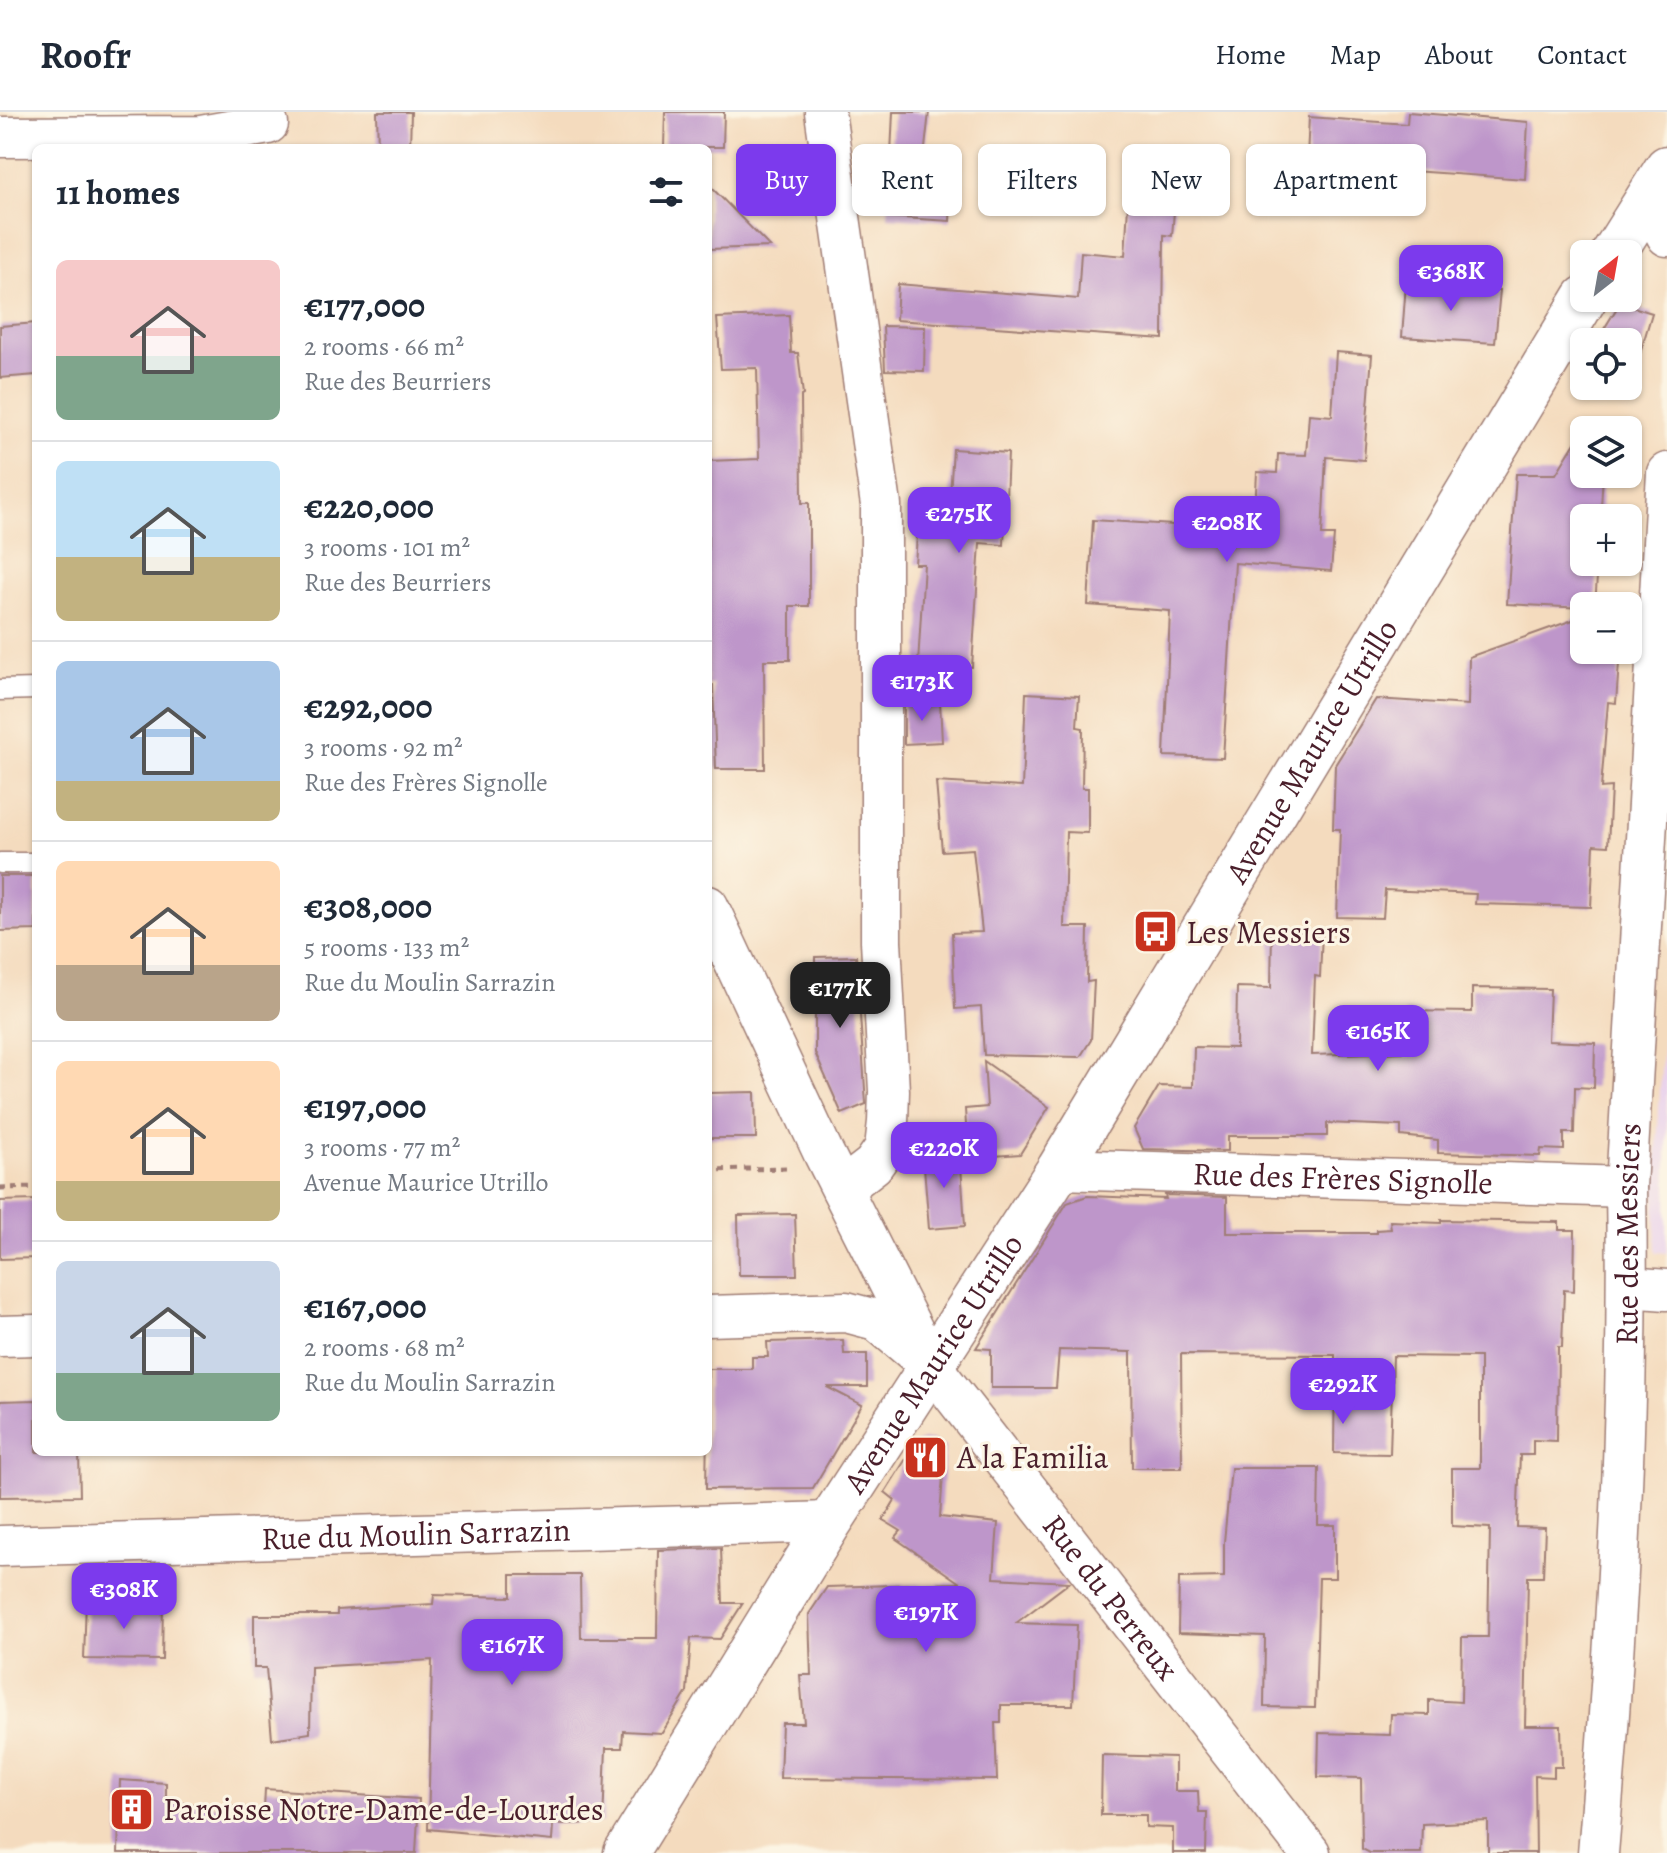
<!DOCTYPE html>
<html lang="en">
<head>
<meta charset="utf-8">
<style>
  body { margin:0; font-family:Alegreya,serif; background:#f2f2f3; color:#1f2937; height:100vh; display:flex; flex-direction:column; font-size:30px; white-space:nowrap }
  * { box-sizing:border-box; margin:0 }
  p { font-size:26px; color:#747a83 }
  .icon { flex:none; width:44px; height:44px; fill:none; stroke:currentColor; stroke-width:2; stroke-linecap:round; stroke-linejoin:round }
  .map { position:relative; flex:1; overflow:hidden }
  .sheet { position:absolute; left:32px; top:32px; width:680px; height:1312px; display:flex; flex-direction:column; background:#fff; border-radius:12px; box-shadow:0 2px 6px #0004 }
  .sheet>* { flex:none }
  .top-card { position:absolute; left:736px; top:32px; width:760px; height:72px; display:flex; gap:16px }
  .needle { width:52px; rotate:31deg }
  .controls { position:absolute; left:1570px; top:128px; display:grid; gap:16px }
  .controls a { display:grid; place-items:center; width:72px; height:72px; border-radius:12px; background:#fff; box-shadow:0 2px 6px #0004; font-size:40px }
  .price { position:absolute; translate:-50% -68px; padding:0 18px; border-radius:16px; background:#7c3aed; color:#fff; font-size:26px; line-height:52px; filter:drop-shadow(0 2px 4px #0008) }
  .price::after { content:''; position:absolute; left:50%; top:48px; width:24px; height:18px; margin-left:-12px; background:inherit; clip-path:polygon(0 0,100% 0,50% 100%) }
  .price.current { background:#222; color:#fff }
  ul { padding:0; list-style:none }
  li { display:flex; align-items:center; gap:24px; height:200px; padding:0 24px }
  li+li { border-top:2px solid #e0e1e3 }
  li span { display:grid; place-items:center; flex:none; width:224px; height:160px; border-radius:12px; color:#555 }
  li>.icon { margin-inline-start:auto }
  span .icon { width:96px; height:96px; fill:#fffc; stroke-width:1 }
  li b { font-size:34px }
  h2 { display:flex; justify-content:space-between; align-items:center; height:96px; padding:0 24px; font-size:34px }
  .tag { padding:0 28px; border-radius:12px; background:#fff; box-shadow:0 2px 6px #0004; font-size:28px; line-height:72px }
  .tag.current { background:#7c3aed; color:#fff }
  header { display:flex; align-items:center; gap:48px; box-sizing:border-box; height:112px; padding:0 40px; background:#fff; border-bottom:2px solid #e0e1e3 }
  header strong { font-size:38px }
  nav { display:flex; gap:44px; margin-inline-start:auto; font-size:28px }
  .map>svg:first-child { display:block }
  .built { fill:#e9d2ed }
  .building { fill:#be96ca }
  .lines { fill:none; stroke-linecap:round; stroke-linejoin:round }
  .service-casing { stroke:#9f7d74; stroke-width:23 }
  .minor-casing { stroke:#9f7d74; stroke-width:43 }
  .tertiary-casing { stroke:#9f7d74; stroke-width:47 }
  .path { stroke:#9f7d74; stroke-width:5; stroke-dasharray:6 6; stroke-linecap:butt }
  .service { stroke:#fff; stroke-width:20 }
  .minor { stroke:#fff; stroke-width:40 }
  .tertiary { stroke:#fff; stroke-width:44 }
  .labels { text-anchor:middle; stroke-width:6; stroke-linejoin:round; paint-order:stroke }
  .street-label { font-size:32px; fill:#4a1f2b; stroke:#fcf5e5 }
  .poi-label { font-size:32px; fill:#4a1f2b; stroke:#fcf5e5; text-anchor:start }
</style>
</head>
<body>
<header>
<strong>Roofr</strong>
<nav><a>Home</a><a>Map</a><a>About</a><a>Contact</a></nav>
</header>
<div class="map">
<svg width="1667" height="1741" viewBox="0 0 1667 1741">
  <rect width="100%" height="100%" fill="#fcf5e5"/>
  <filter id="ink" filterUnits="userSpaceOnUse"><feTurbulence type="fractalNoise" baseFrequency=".0125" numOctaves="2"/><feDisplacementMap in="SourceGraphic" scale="16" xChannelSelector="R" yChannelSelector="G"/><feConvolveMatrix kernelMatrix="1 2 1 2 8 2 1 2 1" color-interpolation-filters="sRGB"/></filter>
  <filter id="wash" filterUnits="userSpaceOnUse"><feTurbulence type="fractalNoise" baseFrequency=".006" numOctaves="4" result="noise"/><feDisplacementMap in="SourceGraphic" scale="32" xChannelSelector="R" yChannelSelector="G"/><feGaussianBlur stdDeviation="1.8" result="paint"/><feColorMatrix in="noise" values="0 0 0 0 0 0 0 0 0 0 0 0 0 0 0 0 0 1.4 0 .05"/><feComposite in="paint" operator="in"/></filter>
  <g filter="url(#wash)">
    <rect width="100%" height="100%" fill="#f4dbbe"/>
    <path class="built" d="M1667,850V1141L1656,1140L1655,1072Z"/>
    <g id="blocks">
      <path class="building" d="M377,0H411L410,36H378Z
        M665,0H724L723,35H664Z
        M893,0H929L924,45L953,47L950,109L888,105Z
        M1408,0L1528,10L1525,67L1370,56L1369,75L1309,71L1311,46L1307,45L1309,5L1407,12Z
        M1130,59L1177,62L1172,124L1164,123L1163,227L896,208L898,172L1078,187L1081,140L1125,144Z
        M708,72L770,135L708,137Z
        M1406,171L1500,178L1495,231L1402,225Z
        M1620,191L1652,201L1627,286L1597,274H1628V230H1596Z
        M789,203L791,241H798L803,283L801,284L802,391H809V494H790V548H764L765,657H716L713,573H708V349L759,347L757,256L721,257L717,206Z
        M36,211V263L0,266V214Z
        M883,214L925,215L924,259L885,258Z
        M1336,240L1372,243L1364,348L1326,345L1322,423H1334L1331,459L1235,451L1223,646L1164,644L1170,499L1088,493L1093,408L1254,418L1257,360L1277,361L1278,342L1306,343L1309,302L1332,304Z
        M1578,326H1584V362H1603L1601,395L1635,398L1631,443H1628V406H1584V450H1598L1595,494L1584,496L1507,492L1516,362H1556Z
        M953,337L1008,341L1004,433L980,431L972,555L918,552L924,452H915L919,396L949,399Z
        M1584,504V538H1620L1616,591L1608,590L1601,676L1611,675L1608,734L1594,733L1591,795L1475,792L1476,782L1385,778L1383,806L1337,805L1340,717H1333L1335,653L1376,587L1468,593L1469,545Z
        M1026,581L1079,584L1077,615L1083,616L1082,676H1088V721L1066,720L1064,815H1088L1087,870L1094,869L1091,928L1080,945L984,943L981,895L955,897L952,821L982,820L973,737L942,739L936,670L1022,675Z
        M940,590L942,630L904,632V591Z
        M0,764H36V818L0,819Z
        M1272,819L1322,820L1320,865L1315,864L1312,943L1403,940L1405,899L1472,900V876L1550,877L1548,929L1595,931L1594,976L1575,975L1574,1021H1564V1038L1541,1037L1540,1044L1438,1041V1028L1401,1024V1014L1327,1011V1024H1228V1039L1143,1037L1134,1016L1159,974L1193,975L1194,935L1236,936L1237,875L1271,876Z
        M856,844L866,992L842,1002L815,941V845Z
        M984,949L1049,995L1020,1042L968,1046L965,997L987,995Z
        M755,980L756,1026H708V981Z
        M960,1039L965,1114L929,1117L923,1042Z
        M1165,1083L1227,1085V1121H1376V1118L1391,1117L1390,1109L1441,1111V1108L1559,1110V1118H1575L1574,1179L1564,1178L1562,1235H1558L1557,1329L1533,1328V1343H1520L1517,1415L1545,1416L1543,1465H1528L1525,1614H1561L1562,1655H1554V1665L1535,1664L1536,1741H1488V1709L1422,1712L1421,1741H1370L1362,1737L1361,1666L1318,1665L1319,1621L1390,1623L1391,1602L1429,1603V1588L1461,1590L1462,1525H1488L1490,1416L1452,1414V1356H1480V1245L1393,1244L1390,1342L1334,1341L1335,1243L1181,1242L1182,1356H1132L1131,1240L1059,1238L1056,1276H991V1237L976,1236L1067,1091L1087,1084L1166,1087Z
        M36,1088V1146L0,1147V1089Z
        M795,1102L797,1163H739L738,1103Z
        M843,1228L844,1242H867V1275H827L862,1293L813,1376L706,1377L708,1257H752V1245H768L767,1230Z
        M36,1288V1340H79L80,1384L0,1385V1289Z
        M924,1328H931L945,1335L940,1405L998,1411L994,1466L1070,1470L1016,1511L1077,1513L1073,1593H1001V1611H995L997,1668L780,1666L782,1611H804L800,1563H811L809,1502L827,1475L960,1471L895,1426L901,1419L883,1408L895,1388L885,1380L916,1331Z
        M1231,1356H1319L1318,1413H1335V1466H1319L1315,1596L1264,1595L1265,1524L1178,1521L1179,1466L1224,1465V1430Z
        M721,1436L723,1491H743L720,1527L691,1526L687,1580L662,1621L623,1619L622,1636H606L603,1711L553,1712L552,1729L428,1717L432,1548L311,1555L310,1621L272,1627L266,1556H254V1503H337V1498L433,1492L434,1483L511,1485V1463H580L581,1526H657L658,1438Z
        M86,1488L163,1491L162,1548L84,1547Z
        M1102,1643L1175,1645V1679H1198L1199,1700H1207L1206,1741H1173V1716L1146,1715V1703H1101Z
        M120,1668L166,1671V1690L264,1697L265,1677L419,1687L416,1741H118Z"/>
    </g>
  </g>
  <g filter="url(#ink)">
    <use href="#blocks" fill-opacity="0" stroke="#9f7d74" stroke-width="2"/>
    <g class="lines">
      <defs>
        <path id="service" d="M0,578L36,577
          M0,751H36"/>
        <g id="minor">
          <path d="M825,0L881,393V829L889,979L888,1010L885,1036L873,1053L842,1077"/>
          <path d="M0,25L201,24L268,12"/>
          <path d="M1648,89L1667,124"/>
          <path id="s1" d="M708,794L824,1042L931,1254L1310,1741"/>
          <path id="s2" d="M1059,1057L1626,1075"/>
          <path d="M1628,1175L1667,1178"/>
          <path d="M708,1204L846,1200L876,1208L919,1244"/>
          <path d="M0,1224L36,1223"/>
          <path id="s3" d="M0,1434L830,1410"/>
          <path id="s4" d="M1598,1741C1617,1520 1630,1297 1626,1075L1667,361"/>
        </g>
        <g id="tertiary">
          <path d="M1613,142L1667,56"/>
          <path id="s5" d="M626,1741L830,1410L1059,1057L1585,186"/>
        </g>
      </defs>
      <use href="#service" class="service-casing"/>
      <use href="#minor" class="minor-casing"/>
      <use href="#tertiary" class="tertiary-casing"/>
      <path class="path" d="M708,1058L787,1056
        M0,1076L36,1075"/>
      <use href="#service" class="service"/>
      <use href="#minor" class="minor"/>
      <use href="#tertiary" class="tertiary"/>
    </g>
  </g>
  <defs>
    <symbol id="bus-square" viewBox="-11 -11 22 22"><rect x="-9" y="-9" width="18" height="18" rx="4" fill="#c8321e" stroke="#fcf5e5"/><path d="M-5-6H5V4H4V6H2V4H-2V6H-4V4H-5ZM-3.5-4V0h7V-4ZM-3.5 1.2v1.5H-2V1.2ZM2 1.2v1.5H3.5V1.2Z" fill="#fff"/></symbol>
    <symbol id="restaurant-square" viewBox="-11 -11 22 22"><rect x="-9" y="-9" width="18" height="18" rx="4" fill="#c8321e" stroke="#fcf5e5"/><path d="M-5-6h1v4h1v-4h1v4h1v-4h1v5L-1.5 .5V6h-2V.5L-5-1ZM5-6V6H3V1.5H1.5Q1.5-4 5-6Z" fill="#fff"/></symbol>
    <symbol id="building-square" viewBox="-11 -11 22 22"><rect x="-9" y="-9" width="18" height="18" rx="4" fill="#c8321e" stroke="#fcf5e5"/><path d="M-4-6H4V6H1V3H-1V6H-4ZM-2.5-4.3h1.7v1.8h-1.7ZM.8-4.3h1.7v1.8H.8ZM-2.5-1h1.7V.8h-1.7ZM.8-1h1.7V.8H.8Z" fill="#fff"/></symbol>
  </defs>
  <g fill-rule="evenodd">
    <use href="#bus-square" x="1130" y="794" width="51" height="51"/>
    <use href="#restaurant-square" x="900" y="1320" width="51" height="51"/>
    <use href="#building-square" x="106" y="1672" width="51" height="51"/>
  </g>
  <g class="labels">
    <g class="street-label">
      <text dy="11" stroke="none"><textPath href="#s5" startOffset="1298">Avenue Maurice Utrillo</textPath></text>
      <text dy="11" stroke="none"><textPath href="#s2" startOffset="284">Rue des Frères Signolle</textPath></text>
      <text dy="11" stroke="none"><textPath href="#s4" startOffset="620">Rue des Messiers</textPath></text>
      <text dy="11" stroke="none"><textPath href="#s5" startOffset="578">Avenue Maurice Utrillo</textPath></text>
      <text dy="11" stroke="none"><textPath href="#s3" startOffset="416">Rue du Moulin Sarrazin</textPath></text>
      <text dy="11" stroke="none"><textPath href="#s1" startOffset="804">Rue du Perreux</textPath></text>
    </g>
    <g class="poi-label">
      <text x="1186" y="831">Les Messiers</text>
      <text x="957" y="1356">A la Familia</text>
      <text x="163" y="1708">Paroisse Notre-Dame-de-Lourdes</text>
    </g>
  </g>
</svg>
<div class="controls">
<a><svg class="needle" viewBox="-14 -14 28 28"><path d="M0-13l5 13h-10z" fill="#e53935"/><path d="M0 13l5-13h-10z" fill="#747a83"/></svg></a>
<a><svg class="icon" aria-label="locate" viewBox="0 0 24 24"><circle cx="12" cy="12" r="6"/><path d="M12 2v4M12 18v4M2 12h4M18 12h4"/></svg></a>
<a><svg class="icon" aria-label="layers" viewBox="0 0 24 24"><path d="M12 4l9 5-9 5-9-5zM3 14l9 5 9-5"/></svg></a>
<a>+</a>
<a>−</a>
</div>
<b class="price" style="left:1451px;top:201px">€368K</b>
<b class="price" style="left:959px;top:443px">€275K</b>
<b class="price" style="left:1227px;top:452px">€208K</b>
<b class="price" style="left:922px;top:611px">€173K</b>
<b class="price current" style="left:840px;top:918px">€177K</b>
<b class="price" style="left:1378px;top:961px">€165K</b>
<b class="price" style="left:944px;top:1078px">€220K</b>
<b class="price" style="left:1343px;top:1314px">€292K</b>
<b class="price" style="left:124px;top:1519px">€308K</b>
<b class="price" style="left:926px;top:1542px">€197K</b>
<b class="price" style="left:512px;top:1575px">€167K</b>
<div class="top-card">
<a class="tag current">Buy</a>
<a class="tag">Rent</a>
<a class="tag">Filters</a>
<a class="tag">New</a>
<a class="tag">Apartment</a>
</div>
<section class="sheet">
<h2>11 homes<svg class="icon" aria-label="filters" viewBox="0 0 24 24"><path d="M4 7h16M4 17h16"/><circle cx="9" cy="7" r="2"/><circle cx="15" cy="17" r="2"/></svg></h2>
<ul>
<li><span style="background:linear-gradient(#f6c9c9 60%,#7fa58c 0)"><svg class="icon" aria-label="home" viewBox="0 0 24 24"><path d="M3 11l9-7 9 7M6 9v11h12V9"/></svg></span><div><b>€177,000</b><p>2 rooms · 66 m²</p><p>Rue des Beurriers</p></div></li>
<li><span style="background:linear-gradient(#bfe0f5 60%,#c2b280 0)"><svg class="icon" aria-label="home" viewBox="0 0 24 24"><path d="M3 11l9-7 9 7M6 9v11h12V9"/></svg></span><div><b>€220,000</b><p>3 rooms · 101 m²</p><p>Rue des Beurriers</p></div></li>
<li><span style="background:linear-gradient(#a9c7e8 75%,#c2b280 0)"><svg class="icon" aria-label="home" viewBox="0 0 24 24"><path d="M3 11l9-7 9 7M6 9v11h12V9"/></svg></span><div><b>€292,000</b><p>3 rooms · 92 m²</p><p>Rue des Frères Signolle</p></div></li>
<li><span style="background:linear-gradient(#ffd9b3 65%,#b9a48a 0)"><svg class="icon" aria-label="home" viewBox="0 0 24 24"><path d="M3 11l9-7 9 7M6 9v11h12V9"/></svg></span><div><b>€308,000</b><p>5 rooms · 133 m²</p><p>Rue du Moulin Sarrazin</p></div></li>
<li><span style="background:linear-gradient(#ffd9b3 75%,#c2b280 0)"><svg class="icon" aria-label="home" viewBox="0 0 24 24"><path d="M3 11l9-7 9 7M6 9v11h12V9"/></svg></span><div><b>€197,000</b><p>3 rooms · 77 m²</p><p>Avenue Maurice Utrillo</p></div></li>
<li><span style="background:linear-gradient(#c9d6e8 70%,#7fa58c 0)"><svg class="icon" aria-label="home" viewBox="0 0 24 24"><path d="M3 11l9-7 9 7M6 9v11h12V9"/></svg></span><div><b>€167,000</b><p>2 rooms · 68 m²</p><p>Rue du Moulin Sarrazin</p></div></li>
</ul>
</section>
</div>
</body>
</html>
